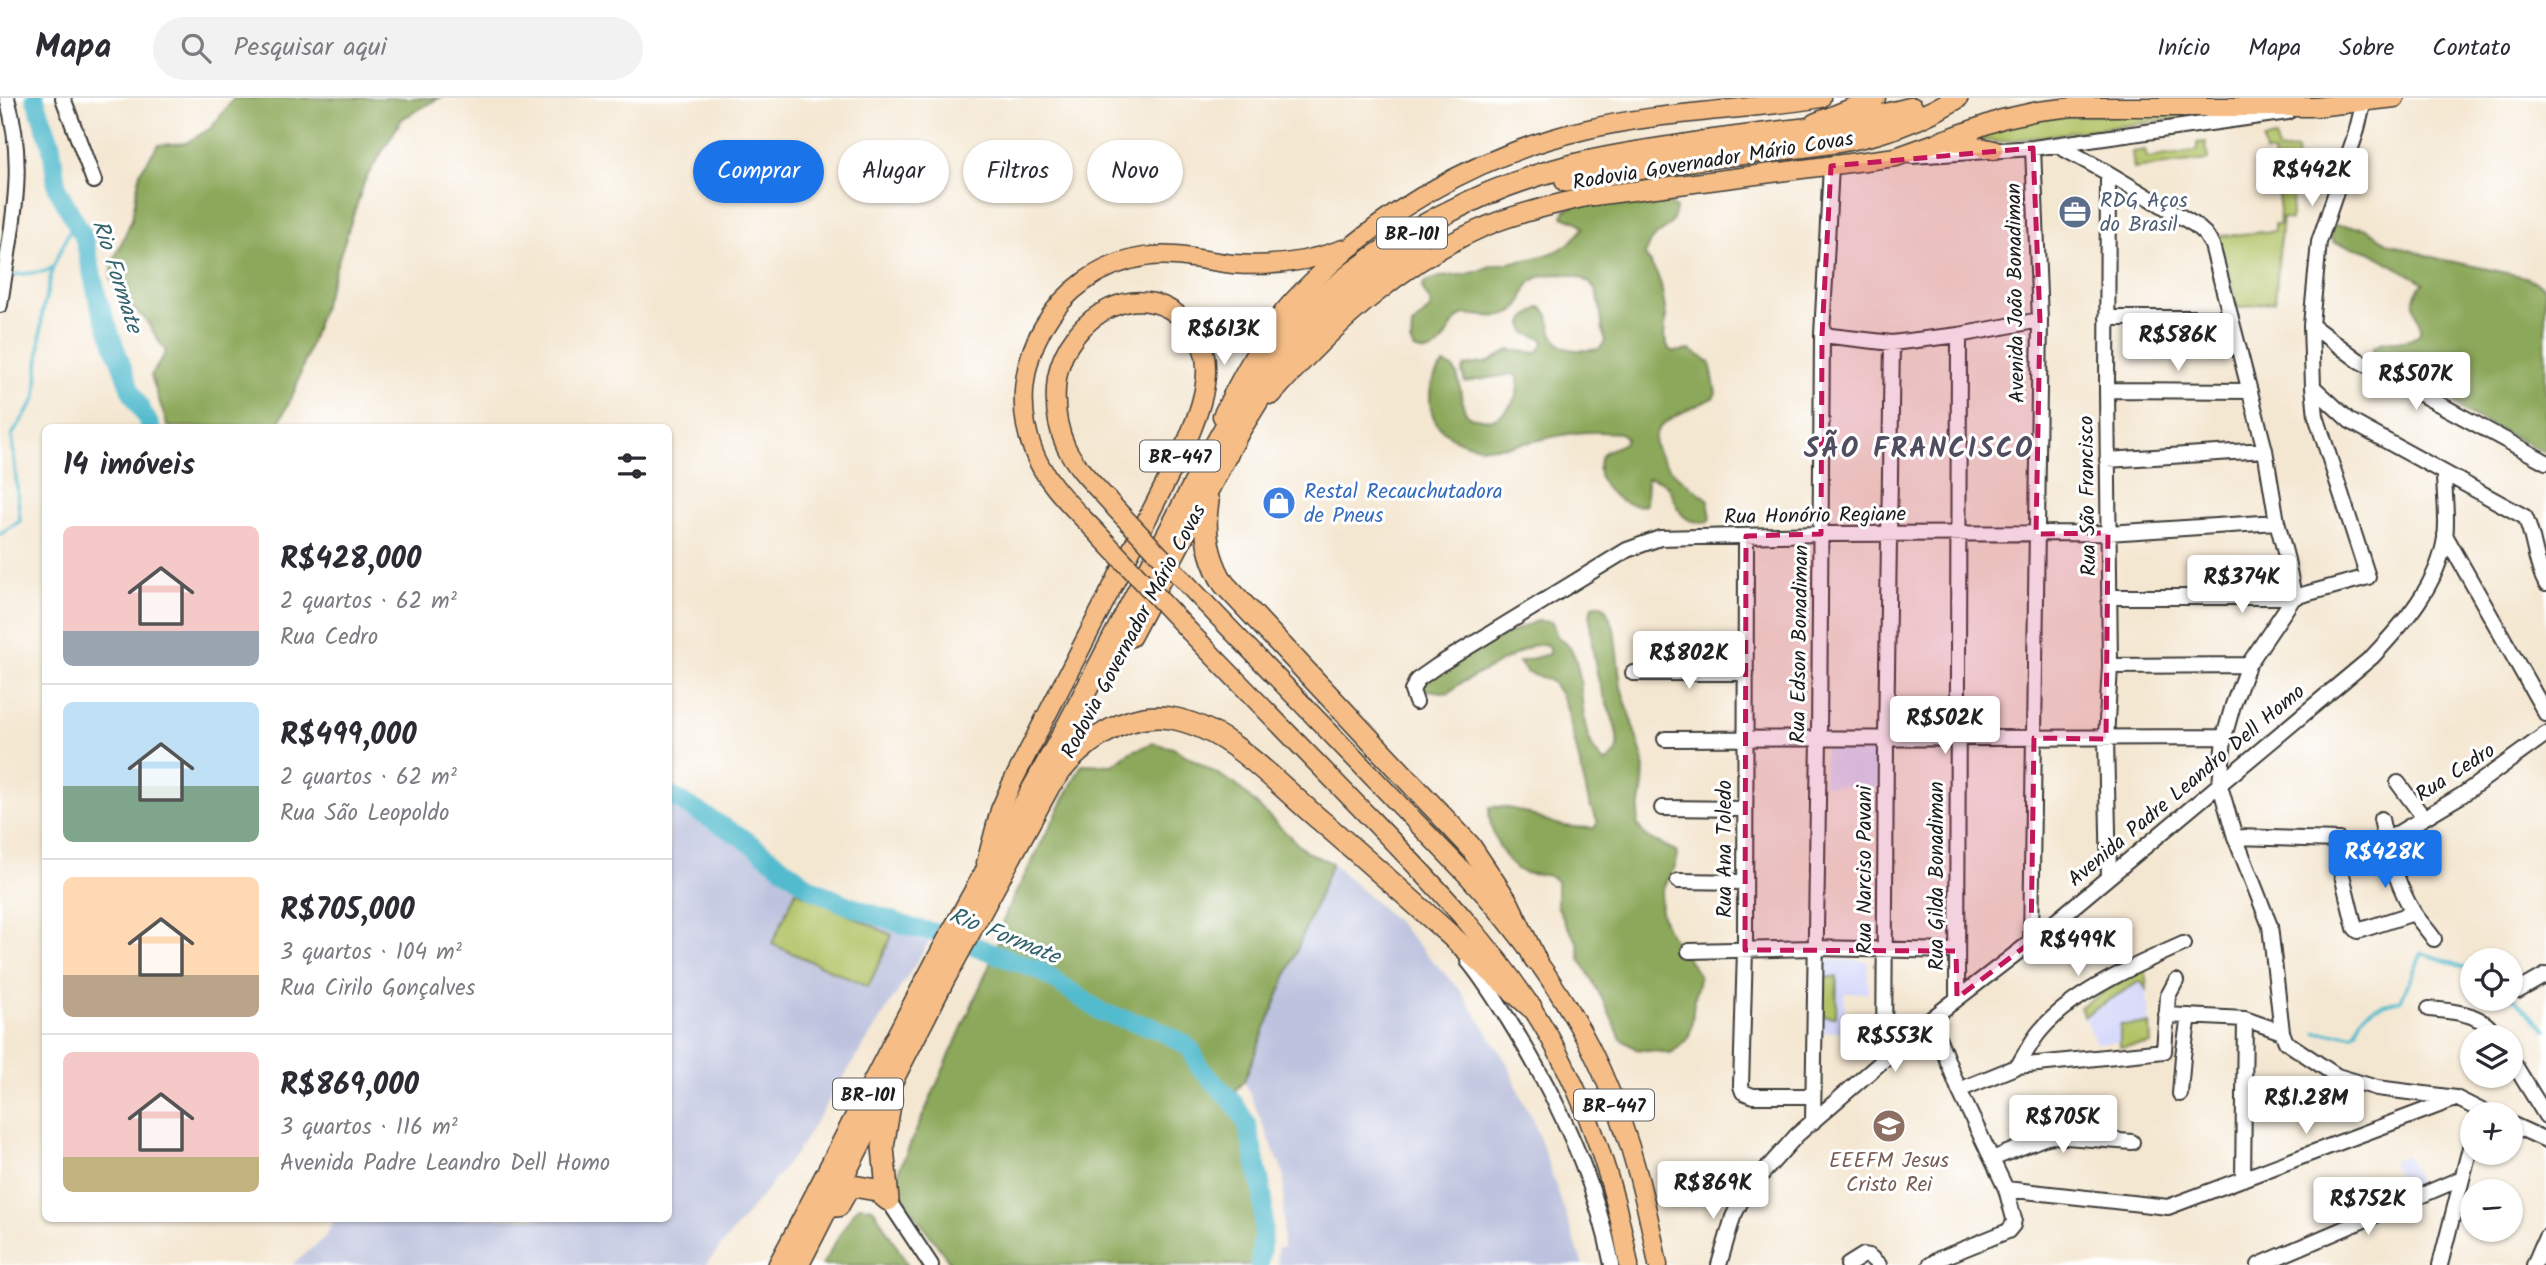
<!DOCTYPE html>
<html lang="pt">
<head>
<meta charset="utf-8">
<style>
  body { margin:0; font-family:Kalam,sans-serif; background:#f2f2f3; color:#2b2b33; height:100vh; display:flex; flex-direction:column; font-size:26px; white-space:nowrap }
  * { box-sizing:border-box; margin:0 }
  p { font-size:23px; color:#7c7c81 }
  .icon { flex:none; width:38px; height:38px; fill:none; stroke:currentColor; stroke-width:2; stroke-linecap:round; stroke-linejoin:round }
  .map { position:relative; flex:1; overflow:hidden }
  .side { position:absolute; left:42px; top:326px; width:630px; height:798px; display:flex; flex-direction:column; background:#fff; border-radius:10px; box-shadow:0 2px 5px #0004 }
  .side>* { flex:none }
  .hud { position:absolute; left:693px; top:42px; width:665px; height:63px; display:flex; gap:14px }
  .tools { position:absolute; left:2460px; top:850px; display:grid; gap:14px }
  .tools a { display:grid; place-items:center; width:63px; height:63px; border-radius:50%; background:#fff; box-shadow:0 2px 5px #0004; font-size:35px }
  .price { position:absolute; translate:-50% -60px; padding:0 16px; border-radius:7px; background:#fff; color:#222; font-size:23px; line-height:46px; filter:drop-shadow(0 2px 4px #0008) }
  .price::after { content:''; position:absolute; left:50%; top:42px; width:21px; height:16px; margin-left:-10px; background:inherit; clip-path:polygon(0 0,100% 0,50% 100%) }
  .price.selected { background:#1a73e8; color:#fff }
  ul { padding:0; list-style:none }
  li { display:flex; align-items:center; gap:21px; height:175px; padding:0 21px }
  li+li { border-top:2px solid #e1e1e2 }
  li span { display:grid; place-items:center; flex:none; width:196px; height:140px; border-radius:10px; color:#555 }
  li>.icon { margin-inline-start:auto }
  span .icon { width:84px; height:84px; fill:#fffc; stroke-width:1 }
  li b { font-size:30px }
  h2 { display:flex; justify-content:space-between; align-items:center; height:84px; padding:0 21px; font-size:30px }
  .pill { padding:0 24px; border-radius:32px; background:#fff; box-shadow:0 2px 5px #0004; font-size:24px; line-height:63px }
  .pill.selected { background:#1a73e8; color:#fff }
  header { display:flex; align-items:center; gap:42px; box-sizing:border-box; height:98px; padding:0 35px; background:#fff; border-bottom:2px solid #e1e1e2 }
  header strong { font-size:33px }
  nav { display:flex; gap:38px; margin-inline-start:auto; font-size:24px }
  .search { width:490px; height:63px; background:#f2f2f3; display:flex; align-items:center; gap:18px; box-sizing:border-box; padding:0 24px; border-radius:38px; color:#7c7c81; font-size:26px }
  .map>svg:first-child { display:block }
  .built { fill:#d5d8f9 }
  .industrial { fill:#bdc3de }
  .green { fill:#b1c265; stroke:#666f40; stroke-width:2 }
  .forest { fill:#8ca85a; stroke:#54623b; stroke-width:2 }
  .lines { fill:none; stroke-linecap:round; stroke-linejoin:round }
  .stream { stroke:#52bbce; stroke-width:3.5 }
  .river { stroke:#52bbce; stroke-width:19 }
  .minor-casing { stroke:#3c3a37; stroke-width:18 }
  .major-casing { stroke:#3c3a37; stroke-width:21 }
  .highway-casing { stroke:#3c3a37; stroke-width:24 }
  .minor { stroke:#fff; stroke-width:14 }
  .major { stroke:#f6be86; stroke-width:18 }
  .highway { stroke:#f6be86; stroke-width:21 }
  .major-bridge-casing { stroke:#3c3a37; stroke-width:21; stroke-linecap:butt }
  .highway-bridge-casing { stroke:#3c3a37; stroke-width:24; stroke-linecap:butt }
  .major-bridge { stroke:#f6be86; stroke-width:18 }
  .highway-bridge { stroke:#f6be86; stroke-width:21 }
  .marked { fill:#c2185b; fill-opacity:0.2; stroke:#c2185b; stroke-width:5; stroke-dasharray:14 9; stroke-linejoin:round }
  .labels { text-anchor:middle; stroke-width:6; stroke-linejoin:round; paint-order:stroke }
  .shield { fill:#fff; stroke:#606060; stroke-width:2 }
  .shield-label { font-size:19px; font-weight:bold; fill:#1c1c1c }
  .street-label { font-size:21px; fill:#1c1c1c; stroke:#fff }
  .service-label { font-size:21px; fill:#4e5e75; stroke:#fff; text-anchor:start }
  .shop-label { font-size:21px; fill:#366cbe; stroke:#fff; text-anchor:start }
  .education-label { font-size:21px; fill:#785e54; stroke:#fff }
  .water-label { font-size:23px; font-style:italic; fill:#34646c; stroke:#fff }
  .district-label { font-size:28px; font-weight:bold; letter-spacing:2px; fill:#4f4d5f; stroke:#fff }
</style>
</head>
<body>
<header>
<strong>Mapa</strong>
<div class="search"><svg class="icon" aria-label="search" viewBox="0 0 24 24"><circle cx="10" cy="10" r="6"/><path d="M15 15l6 6"/></svg>Pesquisar aqui</div>
<nav><a>Início</a><a>Mapa</a><a>Sobre</a><a>Contato</a></nav>
</header>
<div class="map">
<svg width="2546" height="1167" viewBox="0 0 2546 1167">
  <rect width="100%" height="100%" fill="#fff"/>
  <filter id="ink" filterUnits="userSpaceOnUse"><feTurbulence type="fractalNoise" baseFrequency=".0143" numOctaves="2"/><feDisplacementMap in="SourceGraphic" scale="14" xChannelSelector="R" yChannelSelector="G"/><feConvolveMatrix kernelMatrix="1 2 1 2 8 2 1 2 1" color-interpolation-filters="sRGB"/></filter>
  <filter id="wash" filterUnits="userSpaceOnUse"><feTurbulence type="fractalNoise" baseFrequency=".00686" numOctaves="4" result="noise"/><feDisplacementMap in="SourceGraphic" scale="28" xChannelSelector="R" yChannelSelector="G"/><feGaussianBlur stdDeviation="1.57" result="paint"/><feColorMatrix in="noise" values="0 0 0 0 0 0 0 0 0 0 0 0 0 0 0 0 0 1.4 0 .05"/><feComposite in="paint" operator="in"/></filter>
  <g filter="url(#wash)">
    <rect width="100%" height="100%" fill="#f4e7d1"/>
    <path class="built" d="M1825,650L1880,652L1879,689L1824,687Z
      M1823,861L1866,863L1868,865V895H1845L1844,934H1823Z
      M2145,868L2151,946L2120,949V944L2096,945L2080,909Z
      M2406,1057L2421,1089L2406,1096L2391,1063Z"/>
    <path class="industrial" d="M669,706L929,844L796,1055L706,1167H292L324,1140L335,1120H668Z
      M1332,765L1398,825L1460,892L1508,966L1523,1004L1533,1021L1583,1167H1278L1277,1150L1283,1149L1284,1076L1244,983Z"/>
    <path class="green" d="M2214,16L1997,44L1962,39C2042,11 2130,17 2214,16Z
      M2276,40L2278,53L2297,51L2291,122L2282,120L2275,203L2238,210L2219,142L2220,138L2274,133V126L2279,127L2280,113L2273,55H2265L2263,42Z
      M2206,44L2208,62L2134,71L2132,54L2145,52L2147,60L2197,53V45Z
      M796,793L892,837L868,889L772,846Z
      M2145,868L2147,891L2140,883L2084,918L2080,909Z
      M1823,879H1837L1836,919L1823,918Z
      M2150,926L2151,946L2120,949V927Z"/>
    <path class="forest" d="M234,0H439L402,21L365,82L295,292L277,329H168L151,278L166,254L145,221L120,198L111,181L113,164L132,121L140,74L158,47L186,45L211,30Z
      M1646,98L1666,103L1676,110C1673,138 1650,130 1645,157L1657,176L1661,187L1666,217L1664,239L1669,251L1674,254L1690,252L1710,264L1716,295L1713,300C1672,320 1625,331 1678,378C1688,387 1699,393 1708,402L1711,420L1708,424C1662,428 1687,381 1647,380L1646,407C1623,412 1589,385 1601,359C1604,351 1618,350 1625,344L1626,339L1620,335C1605,334 1591,333 1576,335C1536,339 1486,364 1449,337C1440,331 1433,322 1431,311C1428,293 1431,279 1444,266C1468,271 1454,305 1470,319C1477,320 1486,323 1493,321C1509,315 1521,296 1518,279L1513,276L1465,284L1462,274L1465,268L1489,264L1509,252L1537,255L1544,245L1542,240L1525,235L1523,225L1526,220L1541,209L1549,217C1552,252 1566,255 1599,251L1605,244C1597,211 1608,179 1563,176C1553,176 1541,176 1532,183C1522,191 1524,208 1513,214C1498,222 1479,217 1464,216C1445,224 1446,264 1414,251L1411,246L1412,228L1430,211L1431,206L1422,190L1424,185C1438,176 1455,179 1471,175C1478,174 1484,170 1491,168C1526,160 1561,163 1583,130L1580,125L1563,118L1565,112L1576,107Z
      M2335,127L2365,130L2389,145L2403,150L2440,161L2526,179L2545,189L2546,355L2462,313C2448,288 2416,283 2392,270C2386,267 2380,262 2374,257L2373,250C2387,236 2405,250 2419,236L2421,230C2415,211 2407,200 2424,185L2370,154L2333,144L2326,129Z
      M1599,506L1605,509L1614,530L1621,589L1644,664L1643,687L1637,726L1646,739L1676,753C1681,769 1666,778 1662,793C1653,829 1685,851 1699,877C1699,887 1695,896 1694,905C1690,932 1696,938 1671,955L1636,951L1621,941L1605,906L1580,860L1578,845L1565,825L1557,807V783C1547,774 1538,778 1525,775C1506,770 1485,727 1490,709C1515,706 1537,722 1561,727C1571,730 1583,729 1594,730L1598,724L1589,705L1567,611L1561,597L1553,585L1547,581L1527,575L1519,564L1549,556V549L1544,546L1531,548L1459,586L1449,595L1422,591L1420,584L1475,551L1536,523L1552,524C1554,528 1555,536 1558,539C1563,546 1570,546 1573,555C1588,589 1574,638 1605,665C1609,662 1614,659 1616,654C1623,634 1604,603 1599,584C1595,568 1587,522 1592,508Z
      M1153,645L1173,650L1235,686L1306,754L1332,765L1244,983L1229,999C1263,1042 1268,1114 1259,1167H952L907,1106L894,1083L994,857L1007,812L1082,666L1113,667L1128,655Z
      M859,1108L873,1110L908,1167H822L851,1118Z"/>
    <g class="lines">
      <path class="stream" d="M14,177L47,173L51,170
        M0,436L20,423L12,337L36,300L42,216L53,169L74,123
        M2511,898L2546,932
        M2316,935L2352,936L2356,933C2363,908 2378,909 2401,902L2422,855L2473,872"/>
      <path class="river" d="M35,0L51,46L57,90L84,140L98,202L131,293L151,329
        M668,696L743,740L812,791L847,807L913,830L943,836L1041,873L1103,915L1155,930L1183,945L1192,953L1199,969L1234,1005L1247,1026L1263,1096V1138L1259,1167"/>
    </g>
  </g>
  <g filter="url(#ink)">
    <g class="lines">
      <defs>
        <path id="minor" d="M63,0L94,83
          M2364,3L2356,35L2319,144L2311,227L2313,289L2350,323L2525,419C2535,440 2534,464 2546,486
          M2057,47L2108,75L2107,292L2110,568L2106,641L2109,779
          M1912,58L2033,50L2288,14
          M2108,75L2195,127L2205,136L2212,147L2265,352L2277,424L2287,462L2294,499L2248,567L2233,607L2224,639L2220,688L2235,739L2270,828L2282,934L2286,944L2337,978L2377,990L2456,1000L2490,1017
          M0,207C10,135 28,72 7,0
          M2107,220H2231
          M2311,227L2358,262L2546,364
          M1822,237L1892,245L1959,237L2040,222
          M2107,292L2250,293
          M2107,362L2265,352
          M2445,437L2546,616
          M1746,438L1745,852L1741,988L1743,994L1753,998H1812
          M2109,499H2294L2368,479L2316,318L2313,289
          M2110,568L2248,567
          M1633,575H1746
          M1416,604L1412,593L1417,582L1437,568L1627,452L1660,440L1821,436L2108,435L2277,424
          M1665,641L2224,639
          M2398,685L2424,720
          M1662,710L1745,711
          M2381,721C2387,750 2398,790 2414,815C2420,824 2428,832 2434,841
          M2235,739L2339,742
          M2385,743L2462,697L2546,636
          M2340,769L2355,830L2358,833L2414,815
          M1678,783L1745,784
          M2031,844L2040,222L2033,50
          M1689,853L1815,850L1956,853
          M1468,863C1483,881 1495,901 1508,921C1556,997 1595,1078 1612,1167
          M2518,893L2546,877
          M1957,900L1959,237
          M2429,911C2456,914 2482,914 2498,940
          M2166,917L2245,921L2282,934
          M2511,961L2546,1018
          M1884,962L1886,640L1892,245
          M2018,968C2025,956 2032,942 2041,932C2072,895 2140,865 2183,846
          M1959,992L2018,968L2164,953L2168,898L2176,883
          M2180,996L2183,958L2189,918
          M1813,1024L1819,640L1822,237L1831,68
          M2511,1026L2546,1042
          M1992,1061L2044,1040L2053,1038L2132,1044
          M2243,1081L2245,921
          M2006,1091L2168,1109L2455,1001
          M888,1102L931,1167
          M1719,1167L1733,1119L1745,1095L1797,1037L1931,921L2031,844L2372,559C2404,525 2438,487 2445,440C2448,419 2444,396 2444,375
          M1848,1167L1864,1157L1869,1158L1879,1167
          M1930,1167L1939,1161L2008,1133L2013,1127L2014,1121L2006,1091L1959,992L1931,921
          M2259,1167L2462,1080
          M2440,1167L2473,1038
          M2534,1167L2546,1139"/>
        <path id="major" d="M1814,25L1876,0
          M1945,41L1994,52
          M1272,297C1334,226 1409,157 1499,123C1527,113 1556,106 1586,99L1896,59L2002,21L2038,13L2073,9H2316L2395,0
          M1222,318C1238,285 1254,255 1275,225C1290,204 1310,185 1329,168C1402,101 1489,55 1584,32C1662,13 1743,13 1821,0
          M1101,439C1076,412 1046,387 1033,352C1001,268 1055,173 1144,159C1175,154 1203,163 1233,166C1271,169 1308,164 1343,151
          M1206,506L1466,776C1514,827 1557,886 1590,949C1624,1016 1645,1093 1658,1167
          M1190,534C1251,597 1311,659 1371,721C1436,788 1502,856 1549,938C1589,1009 1615,1086 1629,1167
          M986,765L1000,712L1011,687L1188,341C1197,319 1207,293 1206,269C1206,255 1200,241 1191,230C1144,172 1067,218 1057,280C1054,303 1056,327 1066,349C1077,372 1099,391 1116,411"/>
        <path id="highway" d="M1787,33L1848,26L1912,10
          M1790,50C1854,43 1901,34 1957,0
          M1566,83L1705,60
          M1208,403C1203,433 1208,460 1224,486L1470,748L1508,805L1535,861
          M1130,538L1239,333L1267,288L1303,241L1383,172L1418,147
          M1054,682C1078,647 1125,613 1170,620C1227,629 1271,680 1313,716C1387,779 1458,845 1531,909
          M888,1102L883,1049L891,1000
          M838,1108L847,1092L853,1088L876,1092L888,1102
          M779,1167C831,1070 879,971 931,874C975,790 1024,709 1069,625C1107,553 1145,480 1183,407C1224,331 1263,250 1330,193C1397,136 1480,91 1566,69C1610,57 1656,52 1702,44
          M798,1167L943,883L1060,668"/>
      </defs>
      <use href="#minor" class="minor-casing"/>
      <use href="#major" class="major-casing"/>
      <use href="#highway" class="highway-casing"/>
      <use href="#minor" class="minor"/>
      <use href="#major" class="major"/>
      <use href="#highway" class="highway"/>
      <defs>
        <path id="major-bridge" d="M1116,411L1206,506
          M1101,439L1190,534"/>
        <path id="highway-bridge" d="M1702,44L1787,33
          M1705,60L1790,50"/>
      </defs>
      <use href="#major-bridge" class="major-bridge-casing"/>
      <use href="#highway-bridge" class="highway-bridge-casing"/>
      <use href="#major-bridge" class="major-bridge"/>
      <use href="#highway-bridge" class="highway-bridge"/>
    </g>
  </g>
  <path class="marked" d="M2033,50L2040,222L2036,436L2108,435L2106,641L2034,640L2031,844L1957,900L1956,853L1745,852L1746,438L1821,436L1822,237L1831,68Z"/>
  <defs>
    <symbol id="office-disc" viewBox="-11 -11 22 22"><circle r="9.5" fill="#5c6f8a" stroke="#fff"/><path d="M-6-3h4V-5.5h4V-3h4V5H-6ZM-1-4.5V-3h2v-1.5ZM-6 0V1H6V0Z" fill="#fff"/></symbol>
    <symbol id="shop-disc" viewBox="-11 -11 22 22"><circle r="9.5" fill="#3f7fe0" stroke="#fff"/><path d="M-5-2.5h2.3a2.7 3.5 0 0 1 5.4 0H5L5.5 6h-11ZM-1.5-2.5h3a1.5 2.3 0 0 0-3 0Z" fill="#fff"/></symbol>
    <symbol id="school-disc" viewBox="-11 -11 22 22"><circle r="9.5" fill="#8d6e63" stroke="#fff"/><path d="M0-5L7-2L0 1L-7-2ZM-4 1L0 2.5L4 1V4Q0 6-4 4Z" fill="#fff"/></symbol>
  </defs>
  <g fill-rule="evenodd">
    <use href="#office-disc" x="2056" y="95" width="38" height="38"/>
    <use href="#shop-disc" x="1260" y="386" width="38" height="38"/>
    <use href="#school-disc" x="1870" y="1009" width="38" height="38"/>
  </g>
  <g class="labels">
    <g class="shield">
      <rect x="1377" y="119.5" width="70" height="31" rx="5"/>
      <rect x="1140" y="342.5" width="80" height="31" rx="5"/>
      <rect x="833" y="980.5" width="70" height="31" rx="5"/>
      <rect x="1574" y="991.5" width="80" height="31" rx="5"/>
    </g>
    <g class="shield-label">
      <text x="1412" y="142">BR-101</text>
      <text x="1180" y="365">BR-447</text>
      <text x="868" y="1003">BR-101</text>
      <text x="1614" y="1014">BR-447</text>
    </g>
    <g class="street-label">
      <text transform="translate(1713 62) rotate(-9)" y="7">Rodovia Governador Mário Covas</text>
      <text transform="translate(2015 195) rotate(-91)" y="7">Avenida João Bonadiman</text>
      <text transform="translate(2087 398) rotate(-91)" y="7">Rua São Francisco</text>
      <text transform="translate(1815 417) rotate(-1)" y="7">Rua Honório Regiane</text>
      <text transform="translate(1133 533) rotate(-62)" y="7">Rodovia Governador Mário Covas</text>
      <text transform="translate(1799 546) rotate(-89)" y="7">Rua Edson Bonadiman</text>
      <text transform="translate(2455 674) rotate(-33)" y="7">Rua Cedro</text>
      <text transform="translate(2186 687) rotate(-40)" y="7">Avenida Padre Leandro Dell Homo</text>
      <text transform="translate(1724 751) rotate(-90)" y="7">Rua Ana Toledo</text>
      <text transform="translate(1864 772) rotate(-90)" y="7">Rua Narciso Pavani</text>
      <text transform="translate(1936 778) rotate(-90)" y="7">Rua Gilda Bonadiman</text>
    </g>
    <g class="service-label">
      <text x="2100" y="109">RDG Aços<tspan x="2100" dy="24">do Brasil</tspan></text>
    </g>
    <g class="shop-label">
      <text x="1304" y="400">Restal Recauchutadora<tspan x="1304" dy="24">de Pneus</tspan></text>
    </g>
    <g class="education-label">
      <text x="1889" y="1069">EEEFM Jesus<tspan x="1889" dy="24">Cristo Rei</tspan></text>
    </g>
    <g class="water-label">
      <text transform="translate(118 178) rotate(72)" y="8">Rio Formate</text>
      <text transform="translate(1005 837) rotate(22)" y="8">Rio Formate</text>
    </g>
    <g class="district-label">
      <text x="1919" y="359">SÃO FRANCISCO</text>
    </g>
  </g>
</svg>
<div class="tools">
<a><svg class="icon" aria-label="locate" viewBox="0 0 24 24"><circle cx="12" cy="12" r="6"/><path d="M12 2v4M12 18v4M2 12h4M18 12h4"/></svg></a>
<a><svg class="icon" aria-label="layers" viewBox="0 0 24 24"><path d="M12 4l9 5-9 5-9-5zM3 14l9 5 9-5"/></svg></a>
<a>+</a>
<a>−</a>
</div>
<b class="price" style="left:2312px;top:110px">R$442K</b>
<b class="price" style="left:1224px;top:269px">R$613K</b>
<b class="price" style="left:2178px;top:275px">R$586K</b>
<b class="price" style="left:2416px;top:314px">R$507K</b>
<b class="price" style="left:2242px;top:517px">R$374K</b>
<b class="price" style="left:1689px;top:593px">R$802K</b>
<b class="price" style="left:1945px;top:658px">R$502K</b>
<b class="price selected" style="left:2385px;top:792px">R$428K</b>
<b class="price" style="left:2078px;top:880px">R$499K</b>
<b class="price" style="left:1895px;top:976px">R$553K</b>
<b class="price" style="left:2306px;top:1038px">R$1.28M</b>
<b class="price" style="left:2063px;top:1057px">R$705K</b>
<b class="price" style="left:1713px;top:1123px">R$869K</b>
<b class="price" style="left:2368px;top:1139px">R$752K</b>
<div class="hud">
<a class="pill selected">Comprar</a>
<a class="pill">Alugar</a>
<a class="pill">Filtros</a>
<a class="pill">Novo</a>
</div>
<section class="side">
<h2>14 imóveis<svg class="icon" aria-label="filters" viewBox="0 0 24 24"><path d="M4 7h16M4 17h16"/><circle cx="9" cy="7" r="2"/><circle cx="15" cy="17" r="2"/></svg></h2>
<ul>
<li><span style="background:linear-gradient(#f6c9c9 75%,#9aa5b1 0)"><svg class="icon" aria-label="home" viewBox="0 0 24 24"><path d="M3 11l9-7 9 7M6 9v11h12V9"/></svg></span><div><b>R$428,000</b><p>2 quartos · 62 m²</p><p>Rua Cedro</p></div></li>
<li><span style="background:linear-gradient(#bfe0f5 60%,#7fa58c 0)"><svg class="icon" aria-label="home" viewBox="0 0 24 24"><path d="M3 11l9-7 9 7M6 9v11h12V9"/></svg></span><div><b>R$499,000</b><p>2 quartos · 62 m²</p><p>Rua São Leopoldo</p></div></li>
<li><span style="background:linear-gradient(#ffd9b3 70%,#b9a48a 0)"><svg class="icon" aria-label="home" viewBox="0 0 24 24"><path d="M3 11l9-7 9 7M6 9v11h12V9"/></svg></span><div><b>R$705,000</b><p>3 quartos · 104 m²</p><p>Rua Cirilo Gonçalves</p></div></li>
<li><span style="background:linear-gradient(#f6c9c9 75%,#c2b280 0)"><svg class="icon" aria-label="home" viewBox="0 0 24 24"><path d="M3 11l9-7 9 7M6 9v11h12V9"/></svg></span><div><b>R$869,000</b><p>3 quartos · 116 m²</p><p>Avenida Padre Leandro Dell Homo</p></div></li>
</ul>
</section>
</div>
</body>
</html>
